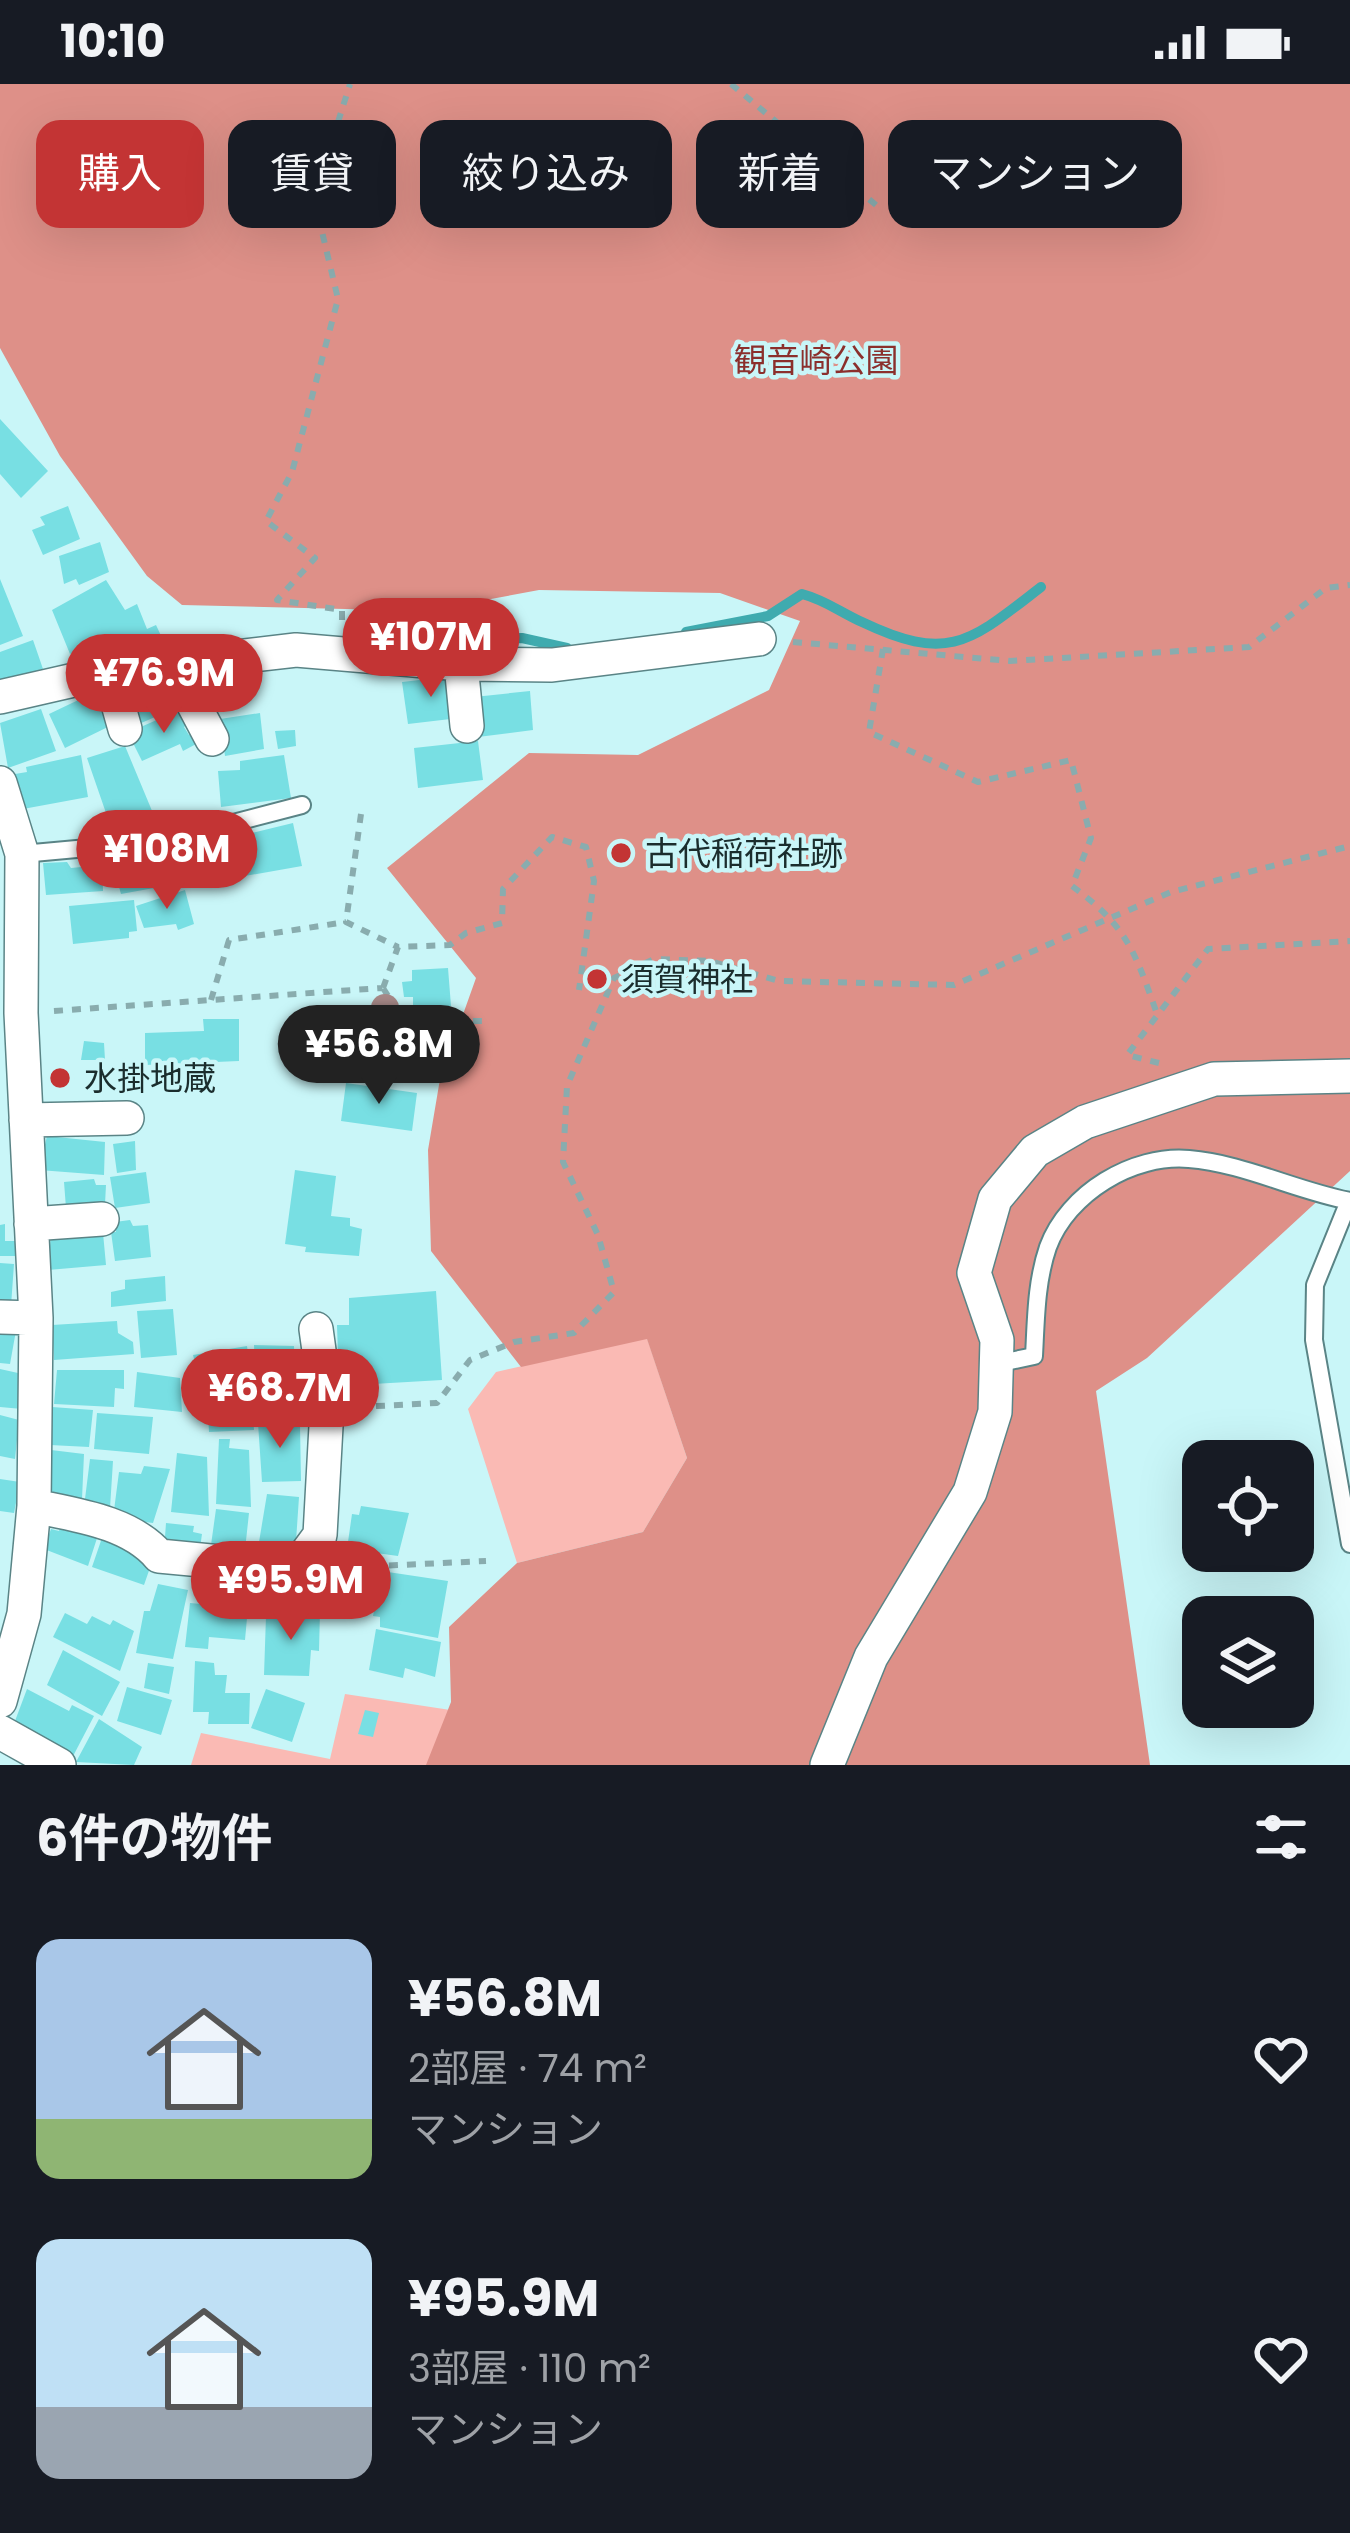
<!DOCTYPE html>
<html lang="ja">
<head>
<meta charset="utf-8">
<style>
  body { margin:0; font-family:Poppins,"Noto Sans JP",sans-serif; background:#20242c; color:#f1f3f6; height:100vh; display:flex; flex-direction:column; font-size:45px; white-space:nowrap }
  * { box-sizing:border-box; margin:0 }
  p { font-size:39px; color:#9ea1a6 }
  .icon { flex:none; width:66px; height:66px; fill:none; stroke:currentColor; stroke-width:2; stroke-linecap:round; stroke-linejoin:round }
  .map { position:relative; height:1681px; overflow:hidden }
  .panel { display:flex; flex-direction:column; background:#171b24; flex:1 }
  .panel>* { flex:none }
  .hud { position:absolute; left:36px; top:36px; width:1278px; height:108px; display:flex; gap:24px }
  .buttons { position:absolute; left:1182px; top:1356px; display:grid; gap:24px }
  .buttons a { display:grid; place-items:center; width:132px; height:132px; border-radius:24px; background:#171b24; box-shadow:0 12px 48px #0002; font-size:60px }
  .price { position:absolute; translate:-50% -102px; padding:0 27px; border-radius:42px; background:#c33434; color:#fff; font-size:39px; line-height:78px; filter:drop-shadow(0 3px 6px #0008) }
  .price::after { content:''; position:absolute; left:50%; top:72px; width:36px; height:27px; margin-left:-18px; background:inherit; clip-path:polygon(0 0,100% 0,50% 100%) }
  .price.current { background:#222; color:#fff }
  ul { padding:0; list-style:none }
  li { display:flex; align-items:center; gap:36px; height:300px; padding:0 36px }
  li span { display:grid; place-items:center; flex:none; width:336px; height:240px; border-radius:24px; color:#555 }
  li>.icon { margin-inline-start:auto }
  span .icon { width:144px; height:144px; fill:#fffc; stroke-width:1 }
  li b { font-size:51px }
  h2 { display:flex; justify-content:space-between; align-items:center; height:144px; padding:0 36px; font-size:51px }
  .pill { padding:0 42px; border-radius:24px; background:#171b24; box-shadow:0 12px 48px #0002; font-size:42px; line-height:108px }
  .pill.current { background:#c33434; color:#fff }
  .status { display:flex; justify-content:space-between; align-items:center; height:84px; padding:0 60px; background:#171b24; direction:ltr }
  .status svg { height:33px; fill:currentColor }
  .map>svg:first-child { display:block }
  .green { fill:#fabab4 }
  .forest { fill:#de9088 }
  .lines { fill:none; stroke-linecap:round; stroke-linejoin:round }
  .stream { stroke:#3fabaf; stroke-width:10 }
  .building { fill:#78dfe3 }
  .service-casing { stroke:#5a8486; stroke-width:20 }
  .minor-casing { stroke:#5a8486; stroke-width:36 }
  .path { stroke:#89acae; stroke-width:6; stroke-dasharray:9 9; stroke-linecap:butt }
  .service { stroke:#fff; stroke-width:16 }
  .minor { stroke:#fff; stroke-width:33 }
  .tree { fill:#a78988 }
  .poi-dot { fill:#c33434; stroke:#c9f6f8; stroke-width:4.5 }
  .labels { text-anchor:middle; stroke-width:9; stroke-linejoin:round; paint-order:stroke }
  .park-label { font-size:33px; fill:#8b2f2c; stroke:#c9f6f8 }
  .poi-label { font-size:33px; fill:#1b2d2d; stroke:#c9f6f8; text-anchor:start }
</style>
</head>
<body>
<div class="status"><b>10:10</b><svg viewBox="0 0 49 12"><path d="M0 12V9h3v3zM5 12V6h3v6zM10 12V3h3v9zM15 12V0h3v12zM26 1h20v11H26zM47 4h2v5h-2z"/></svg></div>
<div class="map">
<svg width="1350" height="1681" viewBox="0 0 1350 1681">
  <rect width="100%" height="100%" fill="#c9f6f8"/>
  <path class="green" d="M647,1254L687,1374L643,1448L517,1479L468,1325L496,1288Z
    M345,1610L457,1627L432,1681H191L201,1649L330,1675Z"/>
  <path class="forest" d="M0,0H1350V1087L1147,1274L1096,1307L1150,1681H426L451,1618L449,1543L517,1479L643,1448L687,1374L647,1255L521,1283L431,1167L428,1066L440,995L476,894L387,784L529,669L638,671L769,606L800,537L720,509L539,506L426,527L182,521L147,492L60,372L0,264Z"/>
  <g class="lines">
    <path class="stream" d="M686,548L768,532L802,510C825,516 840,528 862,538C950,580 971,557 1041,503
      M410,559L522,554L567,564"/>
  </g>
  <path class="building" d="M0,335L48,387L21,414L0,390Z
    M68,422L80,455L43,471L32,446L45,441L40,433Z
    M100,458L109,488L79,501L76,495L64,500L59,472Z
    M0,495L23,552L0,561Z
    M106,496L125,526L137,520L147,545L156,541L164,558L98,581L90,562L70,570L52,526Z
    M33,556L43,585L0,601V568Z
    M241,583L248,609L200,620L195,593Z
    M174,591L185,620L132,643L126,627L140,619L135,609Z
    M455,592L459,634L408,640L402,598Z
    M530,607L533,646L478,653L474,613Z
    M93,609L116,639L65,664L49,630Z
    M184,624L189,639L184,643L189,651L195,648L198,659L183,667L180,660L142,677L131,655L143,642Z
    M41,625L56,667L8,684L0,639Z
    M260,629L264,665L225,672L220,635Z
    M295,646L296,662L278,665L275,647Z
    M478,657L483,696L418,704L414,664Z
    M125,662L160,746L115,755L87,674Z
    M81,671L88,713L23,725L15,690L27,688L26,683Z
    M284,671L291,714L221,723L218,687L240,686V677Z
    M293,739L302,782L239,793L232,754Z
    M223,760L227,795L174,802L171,773Z
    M159,772L165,802L121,810L114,785L124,777Z
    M67,778L71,784L102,781L103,807L46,811L43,779Z
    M185,806L194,840L178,846L176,840L144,844L136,822Z
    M134,816L137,847L129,848V854L73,860L69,822Z
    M448,884L451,922L413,925V913H404L402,898L412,897V886Z
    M203,935H239V977L145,981V949L204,947Z
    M84,957L104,959L105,976H81Z
    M346,999L417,1009L412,1047L341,1037Z
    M47,1052L105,1058L104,1091L39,1086Z
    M135,1057L136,1086L117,1089L113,1060Z
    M295,1086L336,1092L331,1132L350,1134V1142L362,1145L359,1172L305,1168L306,1163L285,1160Z
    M146,1088L150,1119L115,1124L110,1093Z
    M94,1095L96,1101H106L105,1120L66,1124L64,1098Z
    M130,1136L133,1142L148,1141L151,1173L115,1177L111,1148H116L115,1138Z
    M5,1140V1157H15V1172H0V1141Z
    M51,1149H103L106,1181L48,1186Z
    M0,1179L14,1180L11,1222L0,1221Z
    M165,1192L166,1217L111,1223V1208L125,1205V1196Z
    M436,1207L442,1296L356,1301L352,1270L338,1272L337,1241H349V1214Z
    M173,1225L177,1271L141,1274L137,1227Z
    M117,1237L118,1249L133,1258L134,1270L54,1276L52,1241Z
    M0,1239L17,1241L10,1280L0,1279Z
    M254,1261L294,1262L296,1331L257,1334Z
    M247,1262L251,1292L201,1301L193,1271Z
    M0,1285L27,1291L22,1325L0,1323Z
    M57,1286H124V1305L115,1304L114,1323L54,1320Z
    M137,1288L180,1294L182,1328L134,1323Z
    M242,1300V1318L252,1317L254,1346L209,1348L207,1314L220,1312L221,1301Z
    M52,1323L93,1326L89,1363L50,1361Z
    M97,1329L153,1333L149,1370L94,1365Z
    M0,1331L19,1336L15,1375L0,1372Z
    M293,1335V1341H300L301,1397L262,1398L258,1339Z
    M219,1355H230L229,1364L249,1366L251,1423L216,1420Z
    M51,1366L84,1370L82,1415L48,1413Z
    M177,1369L207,1373L209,1432L171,1428Z
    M90,1375L113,1377L110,1424L84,1423Z
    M144,1382L170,1385L153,1439L113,1434L119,1388L141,1390Z
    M0,1395L20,1398L14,1429L0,1427Z
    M267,1410L299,1413L295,1472L257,1470Z
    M361,1422L409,1429L398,1472L347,1465L352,1430L359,1431Z
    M216,1425L249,1429L245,1466L211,1461Z
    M63,1437L99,1448L88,1482L44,1465L51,1445L59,1447Z
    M166,1439L194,1442L193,1448L202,1450L199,1471L164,1467Z
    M104,1448L152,1478L144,1501L92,1483Z
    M388,1488L448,1497L438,1554L380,1543V1533L373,1532L379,1502H387Z
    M158,1500L188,1506L173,1575L136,1569L144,1527H150Z
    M203,1515L248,1523L245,1556L209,1553L208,1565L185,1563L190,1519L201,1520Z
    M284,1527H320L319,1567L311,1566L309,1592L264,1591L266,1532H282Z
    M65,1529L87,1540L92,1532L110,1541L113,1536L134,1547L120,1587L53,1553Z
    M376,1545L441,1558L435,1593L405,1584L403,1594L369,1586Z
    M63,1566L120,1598L102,1632L47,1601Z
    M195,1577L214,1579L215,1591H227L225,1609H250L249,1640H208L209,1628H193Z
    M148,1579L174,1583L169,1610L144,1604Z
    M127,1603L172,1616L161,1651L117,1637Z
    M27,1605L69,1627L72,1621L94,1632L71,1676L12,1645Z
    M266,1605L305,1619L292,1658L251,1644Z
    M365,1626L379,1629L373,1653L358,1650Z
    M99,1635L142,1663L134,1681L76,1678Z"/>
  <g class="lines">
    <defs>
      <path id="service" d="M22,770L164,757L302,721
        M1349,1117L1315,1201L1314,1256L1350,1460
        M996,1280L1034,1272C1036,1235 1036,1198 1048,1163C1068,1109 1133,1070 1189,1075C1242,1079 1297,1107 1350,1117"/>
      <path id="minor" d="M183,579L194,621L212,655
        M461,580L467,642
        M109,588L125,645
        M0,613L109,588L296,566L461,580L552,581L759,555
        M0,699L22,770L21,929L36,1234L34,1422L24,1530L0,1617
        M26,1036L127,1034
        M31,1140L102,1135
        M0,1233L36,1234
        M34,1422C76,1431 130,1438 159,1472L295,1485L320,1451L327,1324L316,1245
        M0,1648L59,1681
        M827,1681L871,1573L970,1408L995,1328L997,1256L974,1189L995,1115L1035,1067L1085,1038L1214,995L1350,992"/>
    </defs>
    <use href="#service" class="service-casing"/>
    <use href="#minor" class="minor-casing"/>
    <path class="path" d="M731,0L876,121
      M342,536V526L277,516L315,474L266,437L292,388L338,215L314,114L350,0
      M793,558L1010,577L1249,563L1326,504L1350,501
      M883,565L869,648L978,698L1071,676L1091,754L1072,802C1126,842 1134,865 1156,927
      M361,730L346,838L398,863
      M383,904L398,863L450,861L466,849L502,839L503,805L552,753L586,763L594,797L579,906
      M383,904L404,937H488
      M211,916L229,856L346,838
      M54,927L382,904
      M1159,979L1127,971L1208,865L1350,857
      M358,1323L437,1319L470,1276L514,1258L574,1249L614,1208L598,1151L563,1078L567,1002L614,894L654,875L710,877L779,897L954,901L1171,808L1350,762
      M335,1484L486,1477"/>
    <use href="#service" class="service"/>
    <use href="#minor" class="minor"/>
  </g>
  <circle class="tree" cx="385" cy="924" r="14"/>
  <g class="poi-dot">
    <circle cx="621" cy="769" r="12"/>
    <circle cx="597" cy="895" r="12"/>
    <circle cx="60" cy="994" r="12"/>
  </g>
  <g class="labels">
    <g class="park-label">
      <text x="816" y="288">観音崎公園</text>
    </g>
    <g class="poi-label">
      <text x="645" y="781">古代稲荷社跡</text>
      <text x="621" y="907">須賀神社</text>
      <text x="84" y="1006">水掛地蔵</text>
    </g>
  </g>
</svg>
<div class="buttons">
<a><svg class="icon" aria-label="locate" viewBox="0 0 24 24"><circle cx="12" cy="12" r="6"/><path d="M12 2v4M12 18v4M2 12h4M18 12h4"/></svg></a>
<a><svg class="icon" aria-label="layers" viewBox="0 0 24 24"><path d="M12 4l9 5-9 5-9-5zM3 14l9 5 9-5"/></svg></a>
</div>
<b class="price" style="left:431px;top:616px">¥107M</b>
<b class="price" style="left:164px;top:652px">¥76.9M</b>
<b class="price" style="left:167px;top:828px">¥108M</b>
<b class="price current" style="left:379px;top:1023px">¥56.8M</b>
<b class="price" style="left:280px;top:1367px">¥68.7M</b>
<b class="price" style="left:291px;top:1559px">¥95.9M</b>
<div class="hud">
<a class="pill current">購入</a>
<a class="pill">賃貸</a>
<a class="pill">絞り込み</a>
<a class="pill">新着</a>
<a class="pill">マンション</a>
</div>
</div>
<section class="panel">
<h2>6件の物件<svg class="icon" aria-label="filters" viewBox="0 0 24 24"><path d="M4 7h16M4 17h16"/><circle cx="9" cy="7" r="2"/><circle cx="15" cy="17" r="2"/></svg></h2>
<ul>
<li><span style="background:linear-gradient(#a9c7e8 75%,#8fb573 0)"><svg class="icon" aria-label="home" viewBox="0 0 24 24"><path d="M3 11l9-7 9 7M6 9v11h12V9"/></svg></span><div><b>¥56.8M</b><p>2部屋 · 74 m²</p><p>マンション</p></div><svg class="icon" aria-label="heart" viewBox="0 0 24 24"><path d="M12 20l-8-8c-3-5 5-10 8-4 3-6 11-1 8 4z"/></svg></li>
<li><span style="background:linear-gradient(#bfe0f5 70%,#9aa5b1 0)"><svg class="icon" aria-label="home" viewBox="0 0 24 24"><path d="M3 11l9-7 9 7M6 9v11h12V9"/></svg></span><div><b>¥95.9M</b><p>3部屋 · 110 m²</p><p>マンション</p></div><svg class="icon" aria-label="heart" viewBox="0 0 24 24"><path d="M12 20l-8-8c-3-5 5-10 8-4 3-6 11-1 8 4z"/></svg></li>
</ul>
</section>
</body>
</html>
